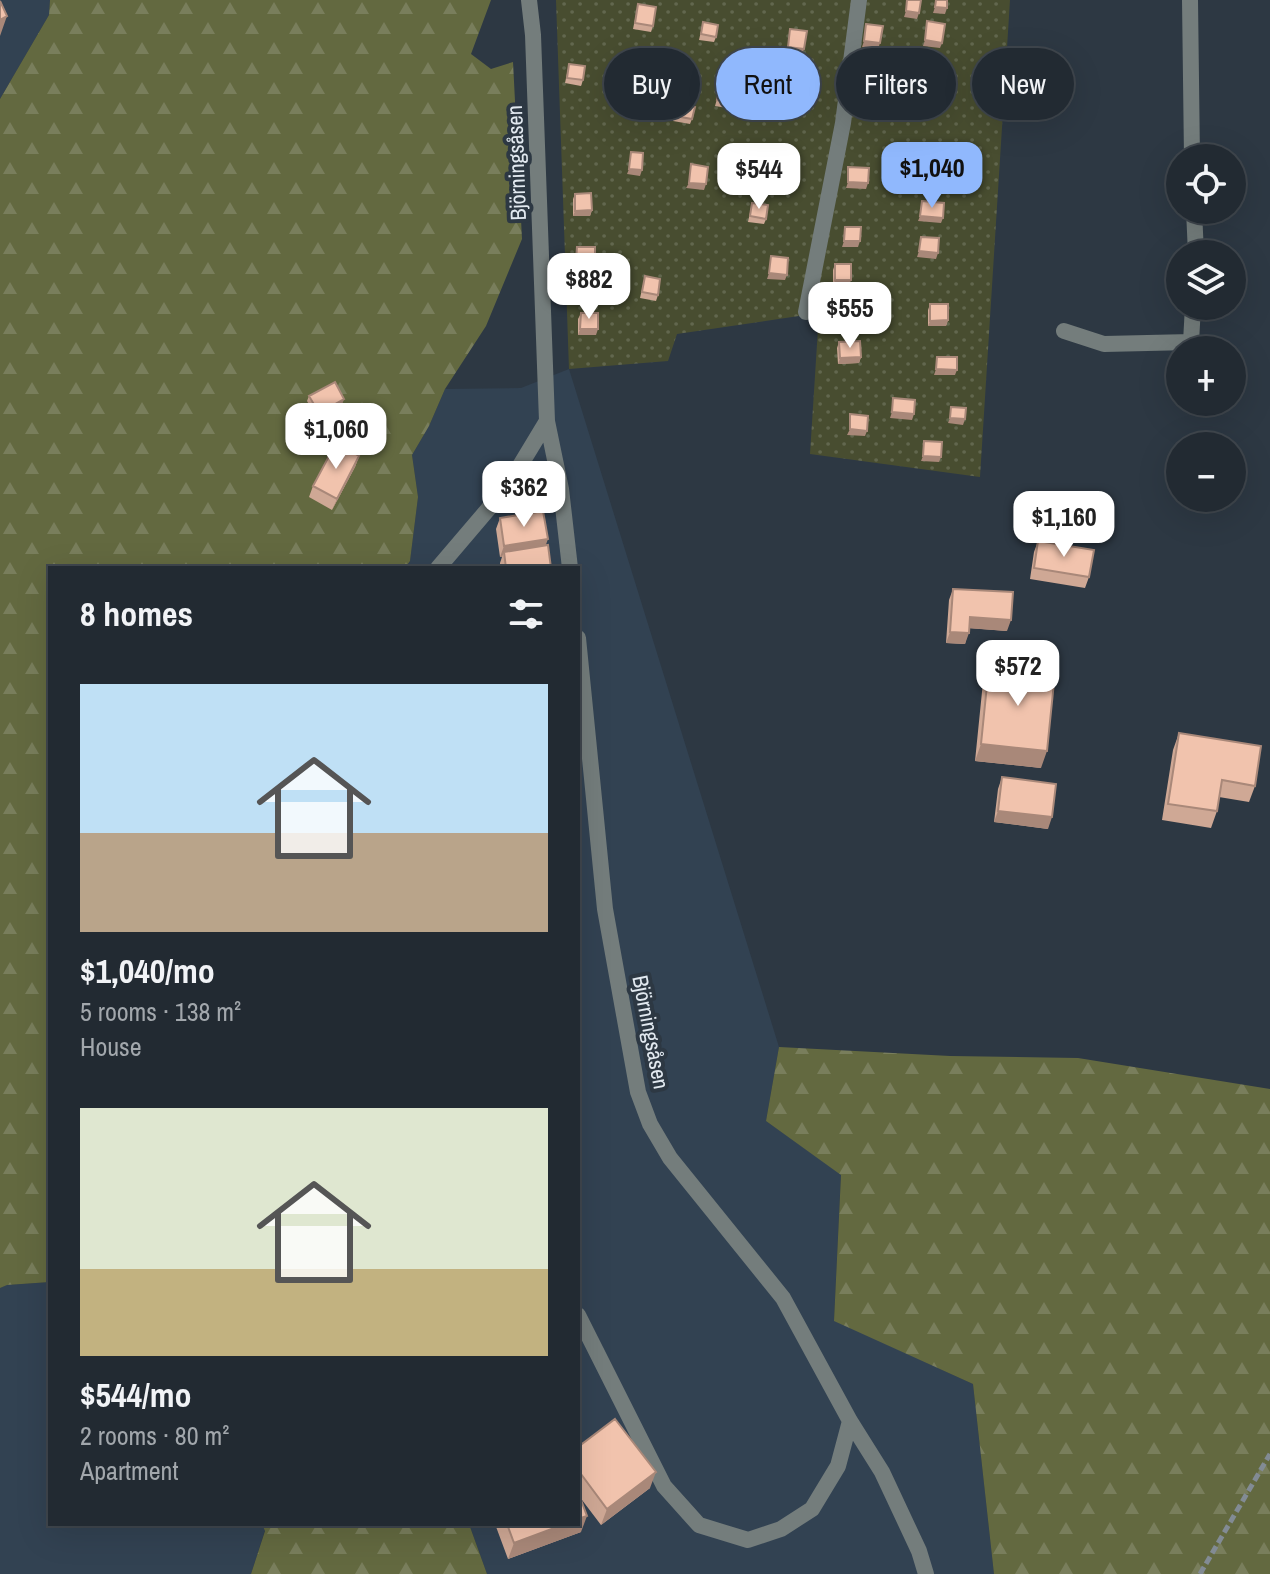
<!DOCTYPE html>
<html lang="en">
<head>
<meta charset="utf-8">
<style>
  body { margin:0; font-family:"Archivo Narrow",sans-serif; background:#2a323a; color:#f1f3f6; height:100vh; display:flex; flex-direction:column; font-size:30px; white-space:nowrap }
  * { box-sizing:border-box; margin:0 }
  p { font-size:26px; color:#a2a7ac }
  .icon { flex:none; width:44px; height:44px; fill:none; stroke:currentColor; stroke-width:2; stroke-linecap:round; stroke-linejoin:round }
  .map { position:relative; flex:1; overflow:hidden }
  .sheet { position:absolute; left:48px; top:566px; width:532px; height:960px; display:flex; flex-direction:column; background:#222a32; border-radius:0px; box-shadow:0 8px 32px #0002,0 0 0 2px #3f464d }
  .sheet>* { flex:none }
  .top-card { position:absolute; left:604px; top:48px; width:546px; height:72px; display:flex; gap:16px }
  .fabs { position:absolute; left:1166px; top:144px; display:grid; gap:16px }
  .fabs a { display:grid; place-items:center; width:80px; height:80px; border-radius:50%; background:#222a32; box-shadow:0 8px 32px #0002,0 0 0 2px #3f464d; font-size:40px }
  .price { position:absolute; translate:-50% -68px; padding:0 18px; border-radius:16px; background:#fff; color:#222; font-size:26px; line-height:52px; filter:drop-shadow(0 2px 4px #0008) }
  .price::after { content:''; position:absolute; left:50%; top:48px; width:24px; height:18px; margin-left:-12px; background:inherit; clip-path:polygon(0 0,100% 0,50% 100%) }
  .price.active { background:#90b8fd; color:#111 }
  ul { padding:0; list-style:none }
  li { display:grid; align-content:center; gap:16px; height:424px; padding:0 32px }
  li span { display:grid; place-items:center; height:248px; border-radius:0px; color:#555 }
  li>.icon { margin-inline-start:auto }
  span .icon { width:144px; height:144px; fill:#fffc; stroke-width:1 }
  li b { font-size:34px }
  h2 { display:flex; justify-content:space-between; align-items:center; height:96px; padding:0 32px; font-size:34px }
  .tag { padding:0 28px; border-radius:36px; background:#222a32; box-shadow:0 8px 32px #0002,0 0 0 2px #3f464d; font-size:28px; line-height:72px }
  .tag.active { background:#90b8fd; color:#111 }
  .map>svg:first-child { display:block }
  .built { fill:#324252 }
  .forest { fill:url(#forest-firs) }
  .park { fill:url(#park-dots) }
  .lines { fill:none; stroke-linecap:round; stroke-linejoin:round }
  .path { stroke:#828b94; stroke-width:5; stroke-dasharray:8 4; stroke-linecap:butt }
  .lane { stroke:#747d7c; stroke-width:16 }
  .wall { fill:#cfa895 }
  .shaded-wall { fill:#a98879 }
  .building { fill:#f1c3ad; stroke:#a98879; stroke-width:2 }
  .labels { text-anchor:middle; stroke-width:8; stroke-linejoin:round; paint-order:stroke }
  .street-label { font-size:22px; fill:#e2e9f0; stroke:#2d3843 }
</style>
</head>
<body>
<div class="map">
<svg width="1270" height="1574" viewBox="0 0 1270 1574">
  <defs>
    <pattern id="forest-firs" width="22" height="20" patternUnits="userSpaceOnUse" patternTransform="scale(2)"><rect width="22" height="20" fill="#636940"/><path d="M5 1l3.5 6h-7zM16 11l3.5 6h-7z" fill="#797e5c"/></pattern>
    <pattern id="park-dots" width="8" height="8" patternUnits="userSpaceOnUse" patternTransform="scale(2)"><rect width="8" height="8" fill="#484d30"/><path d="M2 2h.1M6 6h.1" fill="none" stroke="#62674e" stroke-width="1.8" stroke-linecap="round"/></pattern>
  </defs>
  <rect width="100%" height="100%" fill="#2d3843"/>
  <path class="built" d="M0,0H50L49,15L0,99Z
    M569,369L779,1047L766,1121L841,1174L834,1320L973,1384L994,1574H487L469,1524H578V568H405L410,561L418,497L412,455L429,426L445,389L521,388Z
    M50,1282V1524H261L265,1530L251,1574H0V1288L6,1285Z"/>
  <path class="forest" d="M50,0H491L471,54L491,69L513,62L522,239L486,326L445,389L429,426L412,455L418,497L410,561L405,568H50V1282L7,1285L0,1288V99L49,15Z
    M779,1047L950,1056L1078,1058L1270,1089V1574H994L973,1384L834,1321L841,1175L766,1121Z
    M262,1524H469L487,1574H251L265,1531Z"/>
  <path class="park" d="M556,0H1010L980,477L810,454L819,313L677,334L668,361L569,369Z"/>
  <g class="lines">
    <path class="path" d="M1200,1574L1270,1454"/>
    <path class="lane" d="M529,0L533,35L547,421L561,489L570,568
      M1190,0L1192,158
      M1194,210L1196,254
      M806,312L843,123L859,0
      M1064,331L1104,344L1191,342L1193,306
      M438,568L507,487L547,421
      M578,638L605,909L638,1092L650,1124L670,1158L783,1298L850,1421L882,1472L919,1551L926,1574
      M578,1315L664,1486L699,1525L748,1540L781,1529L812,1509L838,1466L850,1421"/>
  </g>
  <path class="wall" d="M638,4L653,26L651,32L633,29Z
    M703,22L716,37L714,42L699,40Z
    M569,64L583,80L581,86L565,83Z
    M664,74L677,94L675,100L659,96Z
    M721,84L735,104L733,109L715,106Z
    M677,104L692,119L690,124L673,121Z
    M738,164L755,176L753,182L734,179Z
    M575,194L592,210L590,216H573V199Z
    M752,203L766,219L764,224L748,222Z
    M835,264L849,286H833V270Z
    M645,276L658,295L656,301L640,298Z
    M930,304L948,320L946,326H928V310Z
    M838,307L858,320L856,326L836,327L835,313Z
    M581,313L596,335H578V319Z
    M839,342L861,357L859,363L838,364L837,348Z
    M309,396L342,405L317,419L307,401Z
    M359,456L355,467L332,510L309,497L313,486Z
    M500,518L545,545L551,568H500V563L502,557H500L496,529Z
    M1038,541L1089,577L1085,588L1030,579L1034,552Z
    M953,589L1007,631L969,628L965,644L946,643L949,600Z
    M989,665L1041,768L975,761L983,682Z
    M1179,733L1255,786L1249,802L1219,797L1217,811L1211,828L1162,820L1173,750Z
    M1002,777L1048,829L994,822L998,789Z
    M578,1447L650,1488L601,1525L579,1496L581,1532L508,1559L495,1524H578Z"/>
  <path class="shaded-wall" d="M935,7L947,8L945,14L933,13Z
    M906,11L919,13L917,19L904,17Z
    M7,16L0,36V20Z
    M925,40L942,43L940,48L923,46Z
    M864,41L880,43L878,49L862,47Z
    M788,47L804,49L802,55L785,52Z
    M858,78L874,80L872,86L856,84Z
    M926,82L940,84L938,89L924,88Z
    M777,112L795,114L793,119L775,117Z
    M860,113L876,115L874,120L858,118Z
    M928,167L949,168L947,174L926,172Z
    M629,169L642,170L640,176L627,174Z
    M848,182L868,183L866,189L846,188Z
    M689,183L706,184L704,190L686,188Z
    M592,210L590,216H573L575,211Z
    M920,216L943,218L941,223L918,221Z
    M844,241H860L858,247H842Z
    M919,251L938,253L936,259L917,257Z
    M576,260L595,261L593,266H574Z
    M769,273L787,275L785,280L767,279Z
    M835,280H851L849,286H833Z
    M858,320L856,326L836,327L838,321Z
    M948,320L946,326H928L930,321Z
    M580,329H598L596,335H578Z
    M861,357L859,363L838,364L840,358Z
    M936,369L957,370L955,375H934Z
    M344,399L342,405L317,419L319,413Z
    M892,412L914,414L912,420L890,418Z
    M950,418L965,419L963,425L948,423Z
    M850,429L867,431L865,436L847,435Z
    M359,456L355,467L332,510L337,499Z
    M923,456L941,457L939,462L921,461Z
    M548,539L544,550L504,552L502,557H500L504,546Z
    M970,617L1011,620L1007,631L966,628Z
    M950,632L969,633L965,644L946,643Z
    M981,744L1047,751L1041,768L975,761Z
    M998,811L1052,817L1048,829L994,822Z
    M656,1472L650,1488L601,1525L607,1509Z
    M587,1516L581,1532L508,1559L514,1543L565,1524H578V1519Z"/>
  <path class="building" d="M907,0H921L919,13L906,11Z
    M936,0H947V8L935,7Z
    M0,1L7,16L0,20Z
    M638,4L656,7L653,26L635,23Z
    M927,21L945,24L942,43L925,40Z
    M703,22L718,25L716,37L701,34Z
    M866,24L883,26L880,43L864,41Z
    M790,29L807,31L804,49L788,47Z
    M860,63L876,65L874,80L858,78Z
    M569,64L585,66L583,80L567,78Z
    M927,65L942,66L940,84L926,82Z
    M664,74L681,78L677,94L661,91Z
    M721,84L738,87L735,104L717,100Z
    M779,95L797,97L795,114L777,112Z
    M862,101L877,103L876,115L860,113Z
    M677,104L695,107L692,119L675,116Z
    M631,152L643,153L642,170L629,169Z
    M929,152L950,153L949,168L928,167Z
    M691,164L708,167L706,184L689,183Z
    M738,164L756,167L755,176L736,173Z
    M848,167L869,168L868,183L848,182Z
    M591,193L592,210L575,211V194Z
    M922,201L944,203L943,218L920,216Z
    M752,203L768,205L766,219L750,216Z
    M845,227H861L860,241H844Z
    M921,237L939,238L938,253L919,251Z
    M577,247H595V261L576,260Z
    M771,256L788,258L787,275L769,273Z
    M835,264H851V280H835Z
    M645,276L660,279L658,295L642,292Z
    M930,304H948V320L930,321Z
    M858,306V320L838,321V307Z
    M581,313H598V329H580Z
    M860,341L861,357L840,358L839,342Z
    M937,357H957V370L936,369Z
    M335,382L344,399L319,413L309,396Z
    M893,398L915,400L914,414L892,412Z
    M951,407L966,408L965,419L950,418Z
    M850,414L868,416L867,431L850,429Z
    M924,441L942,442L941,457L923,456Z
    M336,443L359,456L337,499L313,486Z
    M543,511L548,539L504,546L500,518Z
    M1038,541L1094,550L1089,577L1034,568Z
    M548,545L551,568H506L504,552Z
    M953,589L1013,592L1011,620L970,617L969,633L950,632Z
    M989,665L1055,672L1047,751L981,744Z
    M1179,733L1261,746L1255,786L1222,780L1217,811L1168,804Z
    M1002,777L1056,784L1052,817L998,811Z
    M615,1419L656,1472L607,1509L578,1470V1447Z
    M578,1492L587,1516L578,1519Z
    M507,1524H565L514,1543Z"/>
  <g class="labels">
    <g class="street-label">
      <text transform="translate(516 163) rotate(-92)" y="8">Björningsåsen</text>
      <text transform="translate(651 1032) rotate(79)" y="8">Björningsåsen</text>
    </g>
  </g>
</svg>
<div class="fabs">
<a><svg class="icon" aria-label="locate" viewBox="0 0 24 24"><circle cx="12" cy="12" r="6"/><path d="M12 2v4M12 18v4M2 12h4M18 12h4"/></svg></a>
<a><svg class="icon" aria-label="layers" viewBox="0 0 24 24"><path d="M12 4l9 5-9 5-9-5zM3 14l9 5 9-5"/></svg></a>
<a>+</a>
<a>−</a>
</div>
<b class="price active" style="left:932px;top:210px">$1,040</b>
<b class="price" style="left:759px;top:211px">$544</b>
<b class="price" style="left:589px;top:321px">$882</b>
<b class="price" style="left:850px;top:350px">$555</b>
<b class="price" style="left:336px;top:471px">$1,060</b>
<b class="price" style="left:524px;top:529px">$362</b>
<b class="price" style="left:1064px;top:559px">$1,160</b>
<b class="price" style="left:1018px;top:708px">$572</b>
<div class="top-card">
<a class="tag">Buy</a>
<a class="tag active">Rent</a>
<a class="tag">Filters</a>
<a class="tag">New</a>
</div>
<section class="sheet">
<h2>8 homes<svg class="icon" aria-label="filters" viewBox="0 0 24 24"><path d="M4 7h16M4 17h16"/><circle cx="9" cy="7" r="2"/><circle cx="15" cy="17" r="2"/></svg></h2>
<ul>
<li><span style="background:linear-gradient(#bfe0f5 60%,#b9a48a 0)"><svg class="icon" aria-label="home" viewBox="0 0 24 24"><path d="M3 11l9-7 9 7M6 9v11h12V9"/></svg></span><div><b>$1,040/mo</b><p>5 rooms · 138 m²</p><p>House</p></div></li>
<li><span style="background:linear-gradient(#dfe7d0 65%,#c2b280 0)"><svg class="icon" aria-label="home" viewBox="0 0 24 24"><path d="M3 11l9-7 9 7M6 9v11h12V9"/></svg></span><div><b>$544/mo</b><p>2 rooms · 80 m²</p><p>Apartment</p></div></li>
</ul>
</section>
</div>
</body>
</html>
